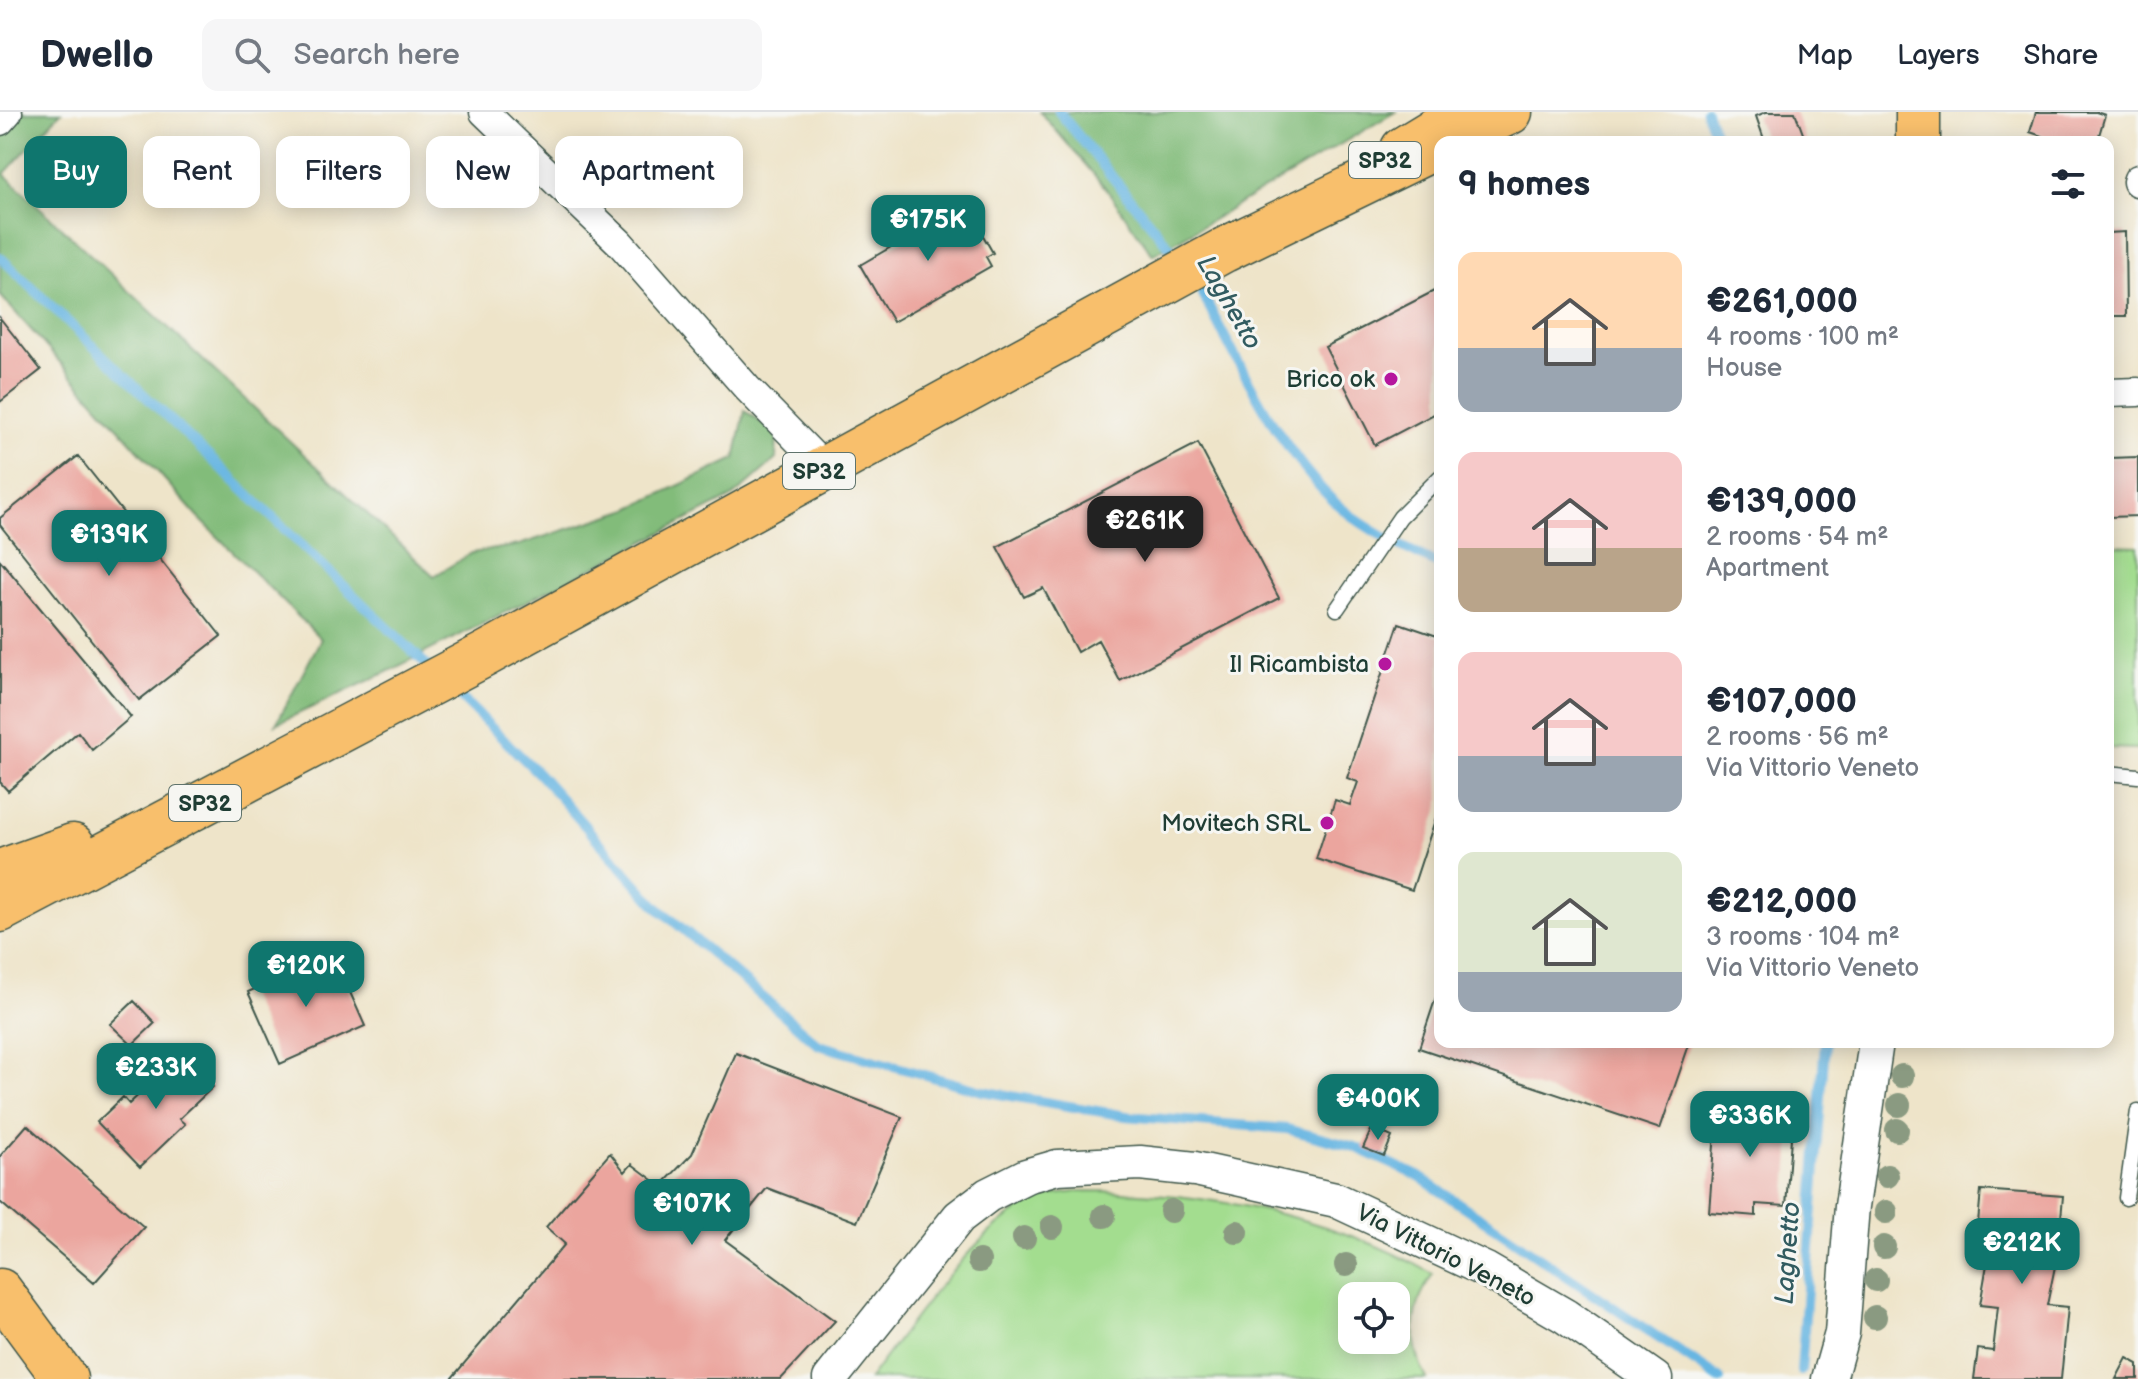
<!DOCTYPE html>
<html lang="en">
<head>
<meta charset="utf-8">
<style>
  body { margin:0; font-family:"Balsamiq Sans",sans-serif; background:#f6f6f7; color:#1f2937; height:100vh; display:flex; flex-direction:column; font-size:30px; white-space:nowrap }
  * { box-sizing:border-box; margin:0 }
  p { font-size:26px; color:#747a83 }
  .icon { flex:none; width:44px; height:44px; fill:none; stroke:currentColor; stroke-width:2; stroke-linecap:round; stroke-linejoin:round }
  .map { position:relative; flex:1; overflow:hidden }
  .details { position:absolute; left:1434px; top:24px; width:680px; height:912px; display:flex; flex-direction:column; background:#fff; border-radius:16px; box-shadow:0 4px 20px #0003 }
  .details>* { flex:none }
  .banner { position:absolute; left:24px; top:24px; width:760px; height:72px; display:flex; gap:16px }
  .fabs { position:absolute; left:1338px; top:1170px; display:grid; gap:16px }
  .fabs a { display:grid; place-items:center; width:72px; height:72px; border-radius:16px; background:#fff; box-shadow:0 4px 20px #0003; font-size:40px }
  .price { position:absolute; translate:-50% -68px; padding:0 18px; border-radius:16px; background:#0f766e; color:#fff; font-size:26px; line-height:52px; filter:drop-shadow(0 2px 4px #0008) }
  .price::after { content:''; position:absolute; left:50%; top:48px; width:24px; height:18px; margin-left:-12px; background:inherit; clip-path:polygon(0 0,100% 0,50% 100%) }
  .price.current { background:#222; color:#fff }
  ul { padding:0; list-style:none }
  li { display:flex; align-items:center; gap:24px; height:200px; padding:0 24px }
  li span { display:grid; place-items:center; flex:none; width:224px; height:160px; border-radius:16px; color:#555 }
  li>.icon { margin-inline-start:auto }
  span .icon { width:96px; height:96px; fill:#fffc; stroke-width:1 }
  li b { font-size:34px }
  h2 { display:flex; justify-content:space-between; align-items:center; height:96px; padding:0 24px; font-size:34px }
  .pill { padding:0 28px; border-radius:16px; background:#fff; box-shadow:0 4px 20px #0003; font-size:28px; line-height:72px }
  .pill.current { background:#0f766e; color:#fff }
  header { display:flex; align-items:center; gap:48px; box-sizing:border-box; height:112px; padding:0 40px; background:#fff; border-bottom:2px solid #e0e1e3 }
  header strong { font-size:38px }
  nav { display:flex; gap:44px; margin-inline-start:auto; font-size:28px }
  .search { width:560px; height:72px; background:#f6f6f7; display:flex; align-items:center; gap:20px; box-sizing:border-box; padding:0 28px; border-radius:16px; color:#747a83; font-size:30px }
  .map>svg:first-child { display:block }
  .green { fill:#a3dd8f; stroke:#618d62; stroke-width:2; fill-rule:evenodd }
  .forest { fill:#82bc7a; stroke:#507c57; stroke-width:2 }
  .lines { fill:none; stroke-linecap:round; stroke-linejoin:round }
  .stream { stroke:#67b6e2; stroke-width:10 }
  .building { fill:#eba59e }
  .service-casing { stroke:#3e564a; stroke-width:17 }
  .minor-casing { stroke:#3e564a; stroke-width:31 }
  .tertiary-casing { stroke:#3e564a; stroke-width:37 }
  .primary-casing { stroke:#3e564a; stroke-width:47 }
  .service { stroke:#fff; stroke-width:14 }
  .minor { stroke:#fff; stroke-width:28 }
  .tertiary { stroke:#fff; stroke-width:34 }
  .primary { stroke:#f8bf6c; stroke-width:44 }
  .tree { fill:#8a9a81 }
  .poi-dot { fill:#b5179e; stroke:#f6f6f2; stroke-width:3 }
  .labels { text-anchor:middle; stroke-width:6; stroke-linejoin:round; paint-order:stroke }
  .shield { fill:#f6f6f2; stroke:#60746d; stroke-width:2 }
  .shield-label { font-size:22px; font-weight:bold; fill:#1f3d34 }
  .poi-label { font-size:24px; fill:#1f3d34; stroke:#f6f6f2; text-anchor:end }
  .street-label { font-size:24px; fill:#1f3d34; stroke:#f6f6f2 }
  .water-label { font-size:26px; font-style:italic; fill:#315b60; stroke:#f6f6f2 }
</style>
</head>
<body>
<header>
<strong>Dwello</strong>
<div class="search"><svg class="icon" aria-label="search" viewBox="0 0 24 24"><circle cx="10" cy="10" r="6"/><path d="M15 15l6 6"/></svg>Search here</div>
<nav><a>Map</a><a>Layers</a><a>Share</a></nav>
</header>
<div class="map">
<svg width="2138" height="1267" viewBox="0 0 2138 1267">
  <rect width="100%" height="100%" fill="#f6f6f2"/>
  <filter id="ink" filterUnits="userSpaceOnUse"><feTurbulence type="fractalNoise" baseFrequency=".0125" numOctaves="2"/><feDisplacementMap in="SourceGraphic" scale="16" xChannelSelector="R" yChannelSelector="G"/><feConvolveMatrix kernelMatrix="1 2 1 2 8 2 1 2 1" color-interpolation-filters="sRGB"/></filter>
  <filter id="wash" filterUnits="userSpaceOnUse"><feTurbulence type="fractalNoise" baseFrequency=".006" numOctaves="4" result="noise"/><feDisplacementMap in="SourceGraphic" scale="32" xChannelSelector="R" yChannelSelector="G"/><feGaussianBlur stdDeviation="1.8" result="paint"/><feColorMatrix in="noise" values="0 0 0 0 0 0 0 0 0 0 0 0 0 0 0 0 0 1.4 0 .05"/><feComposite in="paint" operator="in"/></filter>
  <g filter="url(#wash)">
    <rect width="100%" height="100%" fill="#eee4c9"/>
    <path class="green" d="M2108,433L2138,434V637L2108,636Z
      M1081,1079C1200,1079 1329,1102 1433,1162C1411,1194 1408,1232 1427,1267H869C910,1213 975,1115 1038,1087C1050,1082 1067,1082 1081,1079ZM1396,1184V1228H1352V1184Z"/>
    <path class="forest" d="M8,0H61L4,62L434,464L472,441L519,433L629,397L735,347L745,299L777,322L776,347L734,384L387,560L276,612L321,527L198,405L0,183V9Z
      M1040,0H1395L1153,143L1104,74Z"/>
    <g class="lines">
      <path class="stream" d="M1059,0L1182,150
        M1706,0L1718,30
        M0,145L432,558
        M1194,166C1233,238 1278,340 1339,394C1368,419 1406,437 1440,453
        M450,575L538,661L657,795L819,933L982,979L1126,1004L1287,1017L1355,1035L1418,1064L1720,1267
        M1801,1259L1825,930"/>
    </g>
    <g id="blocks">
      <path class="building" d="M1766,0H1795L1806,30H1765L1756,4Z
        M2036,0H2096L2105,3L2097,30H2043L2045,25L2030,20Z
        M965,92L993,141L986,145L991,154L893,210L860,153Z
        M2125,120L2126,204H2108V121Z
        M1440,176V299L1375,333L1325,235Z
        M0,206L41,258L0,290Z
        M1198,331L1279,486L1120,569L1098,528L1077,540L1043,476L1024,485L997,435Z
        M78,344L221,524L139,588L0,413V406Z
        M2138,345V404L2108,405V346Z
        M0,448L131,605L92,638L78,620L8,679L0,670Z
        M1399,511L1440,525V693L1412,778L1316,747L1335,688L1350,693L1358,670L1347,666Z
        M333,842L365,914L280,952L248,880Z
        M1439,876L1440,930H1690L1660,1017L1419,936Z
        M134,889L155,911L132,933L110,912Z
        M736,941L902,1005L857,1110L767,1076L725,1128L835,1209L781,1267H451L565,1132L546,1115L610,1041L625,1060L632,1052L661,1074L692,1042Z
        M182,942L213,975L179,1007L185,1012L140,1055L97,1010L123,985L129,992Z
        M1717,993L1793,999L1786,1094L1756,1092V1104L1709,1100Z
        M27,1013L144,1115L94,1171L0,1090V1044Z
        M1372,1016L1392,1025L1384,1044L1363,1036Z
        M1981,1078L2063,1084L2058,1140L2047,1193L2068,1195L2061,1267H1974L1978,1237L1993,1239L1998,1195L1980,1193L1990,1135L1976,1133Z
        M2127,1246L2138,1252V1267H2116Z"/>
    </g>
  </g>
  <g filter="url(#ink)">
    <use href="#blocks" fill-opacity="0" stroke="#3e564a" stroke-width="2"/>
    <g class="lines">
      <defs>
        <path id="service" d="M1337,497L1400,405L1440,365
          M2108,661L2138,664
          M2126,1086L2138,999"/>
        <path id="minor" d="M484,0L620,131L747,276L825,356
          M0,9L8,0
          M2137,70L2138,67
          M2108,281L2138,280"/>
        <path id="tertiary" d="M830,1267L959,1105L988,1083L1026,1064L1057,1055L1140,1051L1195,1057L1336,1088L1486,1158L1565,1204L1655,1267
          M1829,1267L1842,1221L1852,1094L1876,930"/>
        <path id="primary" d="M1918,0V30
          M1447,30L1510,0
          M1403,37L1464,0
          M0,760L73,734
          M0,798L486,542L1224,138L1440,33
          M0,1179L65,1267"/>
      </defs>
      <use href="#service" class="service-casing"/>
      <use href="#minor" class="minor-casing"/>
      <use href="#tertiary" class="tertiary-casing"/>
      <use href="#primary" class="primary-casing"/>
      <use href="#service" class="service"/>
      <use href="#minor" class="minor"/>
      <use href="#tertiary" class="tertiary"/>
      <use href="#primary" class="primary"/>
    </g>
    <g class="tree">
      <circle cx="1902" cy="964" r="12"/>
      <circle cx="1899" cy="993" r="12"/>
      <circle cx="1897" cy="1018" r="12"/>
      <circle cx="1887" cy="1064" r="12"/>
      <circle cx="1171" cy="1099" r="12"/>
      <circle cx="1886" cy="1100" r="12"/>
      <circle cx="1104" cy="1104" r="12"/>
      <circle cx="1052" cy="1115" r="12"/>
      <circle cx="1237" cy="1120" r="12"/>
      <circle cx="1024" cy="1126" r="12"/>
      <circle cx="1884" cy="1135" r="12"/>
      <circle cx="979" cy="1149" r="12"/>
      <circle cx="1346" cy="1153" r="12"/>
      <circle cx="1876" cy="1168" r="12"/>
      <circle cx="1875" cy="1205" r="12"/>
    </g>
  </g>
  <g class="poi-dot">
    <circle cx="1391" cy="267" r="8"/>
    <circle cx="1385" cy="552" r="8"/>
    <circle cx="1327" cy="711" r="8"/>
  </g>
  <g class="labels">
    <g class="shield">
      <rect x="1349" y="30" width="72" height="36" rx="6"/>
      <rect x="783" y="341" width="72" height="36" rx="6"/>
      <rect x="169" y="673" width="72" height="36" rx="6"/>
    </g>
    <g class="shield-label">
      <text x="1385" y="56">SP32</text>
      <text x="819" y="367">SP32</text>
      <text x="205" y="699">SP32</text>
    </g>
    <g class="poi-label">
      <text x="1375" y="275">Brico ok</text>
      <text x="1369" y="560">Il Ricambista</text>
      <text x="1311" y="719">Movitech SRL</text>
    </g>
    <g class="street-label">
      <text transform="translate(1446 1143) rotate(27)" y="8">Via Vittorio Veneto</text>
    </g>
    <g class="water-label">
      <text transform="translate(1230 190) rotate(60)" y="9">Laghetto</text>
      <text transform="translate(1787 1141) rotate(-86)" y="9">Laghetto</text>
    </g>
  </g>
</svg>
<div class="fabs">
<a><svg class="icon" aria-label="locate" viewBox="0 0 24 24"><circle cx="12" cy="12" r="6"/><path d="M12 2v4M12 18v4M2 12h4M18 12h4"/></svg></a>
</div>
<b class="price" style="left:928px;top:151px">€175K</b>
<b class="price current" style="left:1145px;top:452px">€261K</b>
<b class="price" style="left:109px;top:466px">€139K</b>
<b class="price" style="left:306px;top:897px">€120K</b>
<b class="price" style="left:156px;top:999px">€233K</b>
<b class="price" style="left:1378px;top:1030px">€400K</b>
<b class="price" style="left:1750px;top:1047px">€336K</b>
<b class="price" style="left:692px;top:1135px">€107K</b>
<b class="price" style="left:2022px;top:1174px">€212K</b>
<div class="banner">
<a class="pill current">Buy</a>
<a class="pill">Rent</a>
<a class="pill">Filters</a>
<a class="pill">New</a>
<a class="pill">Apartment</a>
</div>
<section class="details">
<h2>9 homes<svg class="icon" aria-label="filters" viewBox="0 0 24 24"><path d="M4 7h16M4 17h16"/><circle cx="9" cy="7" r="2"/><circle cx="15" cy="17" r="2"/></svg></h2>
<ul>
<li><span style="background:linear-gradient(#ffd9b3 60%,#9aa5b1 0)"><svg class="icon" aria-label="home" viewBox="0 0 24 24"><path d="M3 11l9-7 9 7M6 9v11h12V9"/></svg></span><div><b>€261,000</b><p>4 rooms · 100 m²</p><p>House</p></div></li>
<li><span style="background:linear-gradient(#f6c9c9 60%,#b9a48a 0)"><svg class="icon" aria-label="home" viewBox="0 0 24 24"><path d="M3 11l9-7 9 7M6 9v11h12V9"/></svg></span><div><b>€139,000</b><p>2 rooms · 54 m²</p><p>Apartment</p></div></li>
<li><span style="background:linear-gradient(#f6c9c9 65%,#9aa5b1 0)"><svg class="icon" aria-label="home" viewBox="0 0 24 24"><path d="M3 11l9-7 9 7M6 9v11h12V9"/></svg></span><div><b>€107,000</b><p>2 rooms · 56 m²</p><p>Via Vittorio Veneto</p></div></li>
<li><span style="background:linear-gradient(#dfe7d0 75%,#9aa5b1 0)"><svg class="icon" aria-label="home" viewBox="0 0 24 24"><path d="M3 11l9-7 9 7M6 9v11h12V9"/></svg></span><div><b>€212,000</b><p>3 rooms · 104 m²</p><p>Via Vittorio Veneto</p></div></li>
</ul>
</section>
</div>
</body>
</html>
